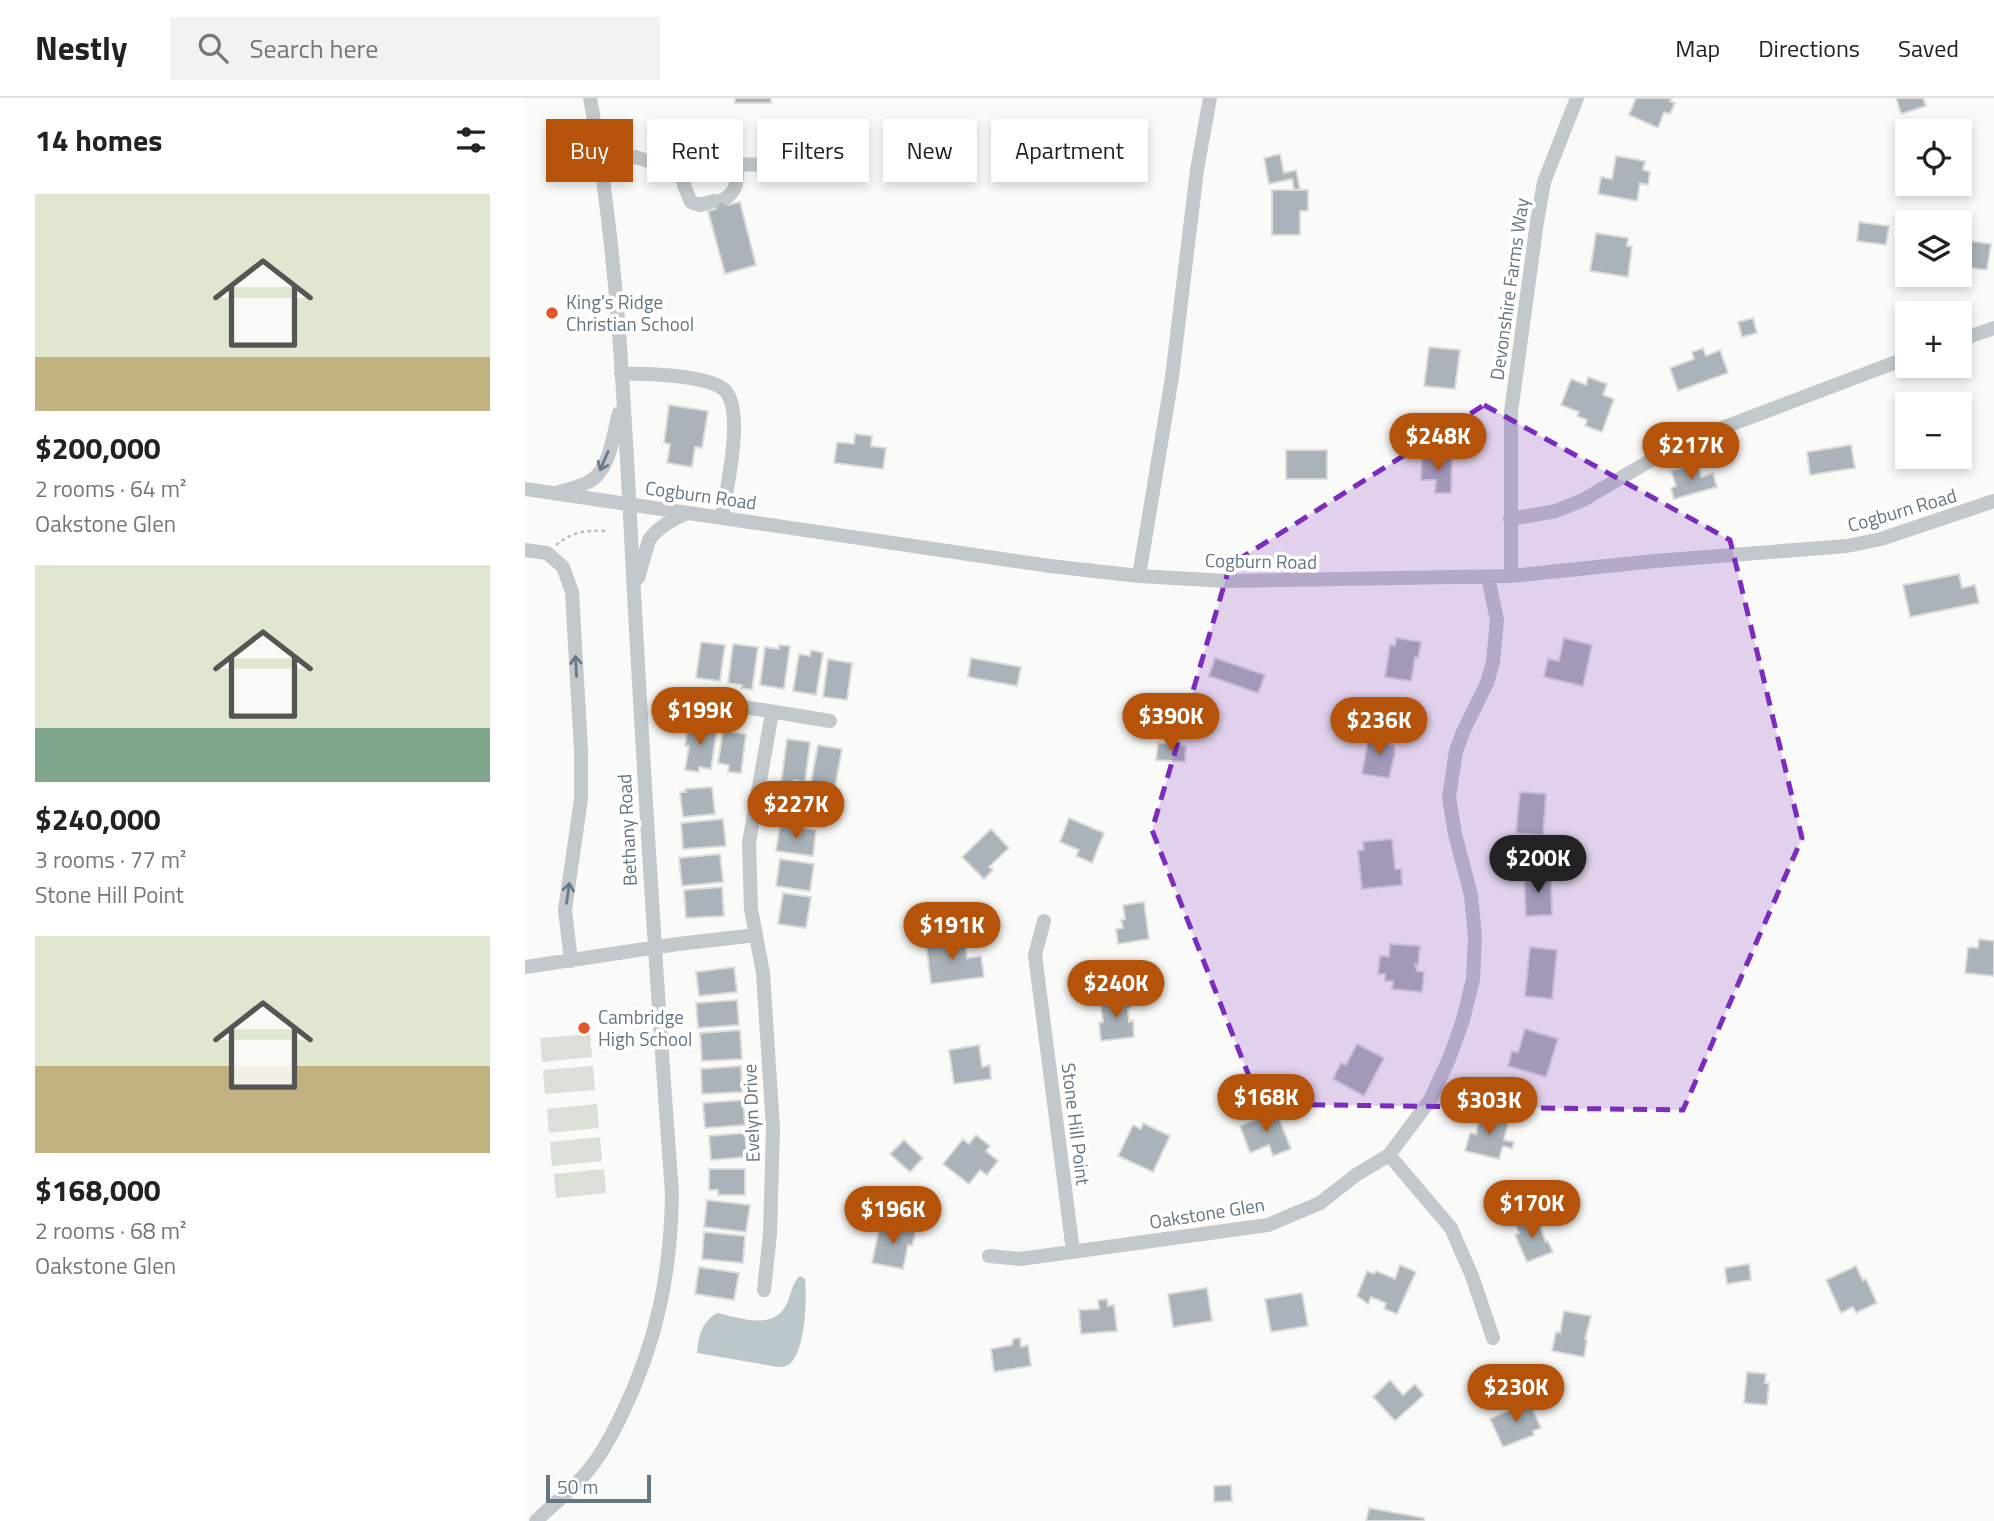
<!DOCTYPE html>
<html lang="en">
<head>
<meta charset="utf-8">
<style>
  body { margin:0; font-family:"Titillium Web",sans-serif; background:#f2f2f2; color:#222; height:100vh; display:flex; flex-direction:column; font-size:26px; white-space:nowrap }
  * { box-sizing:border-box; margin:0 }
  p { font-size:23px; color:#767676 }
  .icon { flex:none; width:38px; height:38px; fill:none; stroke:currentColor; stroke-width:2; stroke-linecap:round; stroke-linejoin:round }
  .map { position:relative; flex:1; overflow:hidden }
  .details { display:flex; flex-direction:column; background:#fff; width:525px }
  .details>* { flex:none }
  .banner { position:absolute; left:21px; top:21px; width:665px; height:63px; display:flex; gap:14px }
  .controls { position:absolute; left:1370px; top:21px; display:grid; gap:14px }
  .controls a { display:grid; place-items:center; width:77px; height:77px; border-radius:0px; background:#fff; box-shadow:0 4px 10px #0003; font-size:35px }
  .scale { position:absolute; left:21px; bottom:18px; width:105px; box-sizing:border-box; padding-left:7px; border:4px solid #657683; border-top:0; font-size:19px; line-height:24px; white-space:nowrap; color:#657683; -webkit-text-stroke:5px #fff; paint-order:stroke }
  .price { position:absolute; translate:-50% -60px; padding:0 16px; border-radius:24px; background:#b45309; color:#fff; font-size:23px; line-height:46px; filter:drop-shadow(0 2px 4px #0008) }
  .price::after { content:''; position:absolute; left:50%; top:42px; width:21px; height:16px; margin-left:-10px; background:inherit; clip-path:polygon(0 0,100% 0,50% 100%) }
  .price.current { background:#222; color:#fff }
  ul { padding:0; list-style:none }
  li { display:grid; align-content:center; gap:14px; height:371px; padding:0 35px }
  li span { display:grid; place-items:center; height:217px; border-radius:0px; color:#555 }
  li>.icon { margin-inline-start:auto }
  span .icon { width:126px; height:126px; fill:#fffc; stroke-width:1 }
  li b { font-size:30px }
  h2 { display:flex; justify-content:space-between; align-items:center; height:84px; padding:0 35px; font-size:30px }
  .chip { padding:0 24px; border-radius:0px; background:#fff; box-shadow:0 4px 10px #0003; font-size:24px; line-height:63px }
  .chip.current { background:#b45309; color:#fff }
  header { display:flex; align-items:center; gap:42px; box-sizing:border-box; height:98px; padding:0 35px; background:#fff; border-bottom:2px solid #e0e0e0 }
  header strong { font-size:33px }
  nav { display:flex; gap:38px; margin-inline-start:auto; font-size:24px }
  .search { width:490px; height:63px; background:#f2f2f2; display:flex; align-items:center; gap:18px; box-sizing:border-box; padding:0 24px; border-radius:0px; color:#767676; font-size:26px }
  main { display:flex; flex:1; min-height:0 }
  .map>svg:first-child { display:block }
  .green { fill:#dadfd7 }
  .water { fill:#bbc7cb }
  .building { fill:#aab3b9; stroke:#dcdcda; stroke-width:2 }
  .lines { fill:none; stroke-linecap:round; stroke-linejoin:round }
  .path { stroke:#bbbfc2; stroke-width:2.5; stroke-dasharray:3.5 3.5; stroke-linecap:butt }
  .minor { stroke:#c3c8cc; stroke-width:14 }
  .oneway { stroke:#6a7a87 }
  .marked { fill:#7b2cbf; fill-opacity:0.2; stroke:#7b2cbf; stroke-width:5; stroke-dasharray:14 9; stroke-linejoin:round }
  .poi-dot { fill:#e4572e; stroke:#fff; stroke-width:2.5 }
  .labels { text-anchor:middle; stroke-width:7; stroke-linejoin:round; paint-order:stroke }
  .street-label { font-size:19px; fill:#657683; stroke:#fff }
  .poi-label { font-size:19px; fill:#657683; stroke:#fff; text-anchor:start }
</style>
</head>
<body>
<header>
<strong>Nestly</strong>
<div class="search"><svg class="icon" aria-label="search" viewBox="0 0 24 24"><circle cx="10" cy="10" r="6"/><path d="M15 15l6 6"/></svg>Search here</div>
<nav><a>Map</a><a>Directions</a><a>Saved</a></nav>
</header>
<main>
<section class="details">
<h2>14 homes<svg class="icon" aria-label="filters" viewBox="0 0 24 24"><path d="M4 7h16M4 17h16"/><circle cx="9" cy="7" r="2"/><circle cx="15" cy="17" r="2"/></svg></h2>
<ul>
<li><span style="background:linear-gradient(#dfe7d0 75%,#c2b280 0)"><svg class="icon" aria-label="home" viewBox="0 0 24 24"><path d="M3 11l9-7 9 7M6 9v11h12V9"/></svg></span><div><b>$200,000</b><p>2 rooms · 64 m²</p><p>Oakstone Glen</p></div></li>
<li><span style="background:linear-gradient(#dfe7d0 75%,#7fa58c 0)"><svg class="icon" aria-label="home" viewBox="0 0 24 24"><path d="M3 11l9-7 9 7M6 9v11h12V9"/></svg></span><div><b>$240,000</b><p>3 rooms · 77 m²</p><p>Stone Hill Point</p></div></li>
<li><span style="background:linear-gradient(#dfe7d0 60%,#c2b280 0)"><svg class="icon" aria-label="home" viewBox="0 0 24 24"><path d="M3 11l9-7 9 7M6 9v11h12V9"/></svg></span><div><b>$168,000</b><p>2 rooms · 68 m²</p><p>Oakstone Glen</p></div></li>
</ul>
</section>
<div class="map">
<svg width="1469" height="1423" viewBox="0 0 1469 1423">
  <rect width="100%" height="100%" fill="#fafaf8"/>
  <path class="green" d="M65,936L67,959L17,964L15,940Z
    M68,968L70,992L20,996L18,972Z
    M72,1006L74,1030L24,1035L22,1011Z
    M75,1039L77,1063L27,1068L25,1044Z
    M79,1071L81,1095L31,1100L29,1076Z"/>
  <path class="water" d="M275,1178L280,1181C282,1199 281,1256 263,1267C258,1270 252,1269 247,1268L172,1255C174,1237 176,1225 192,1215C216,1220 251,1234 263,1203C267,1194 267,1185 275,1178Z"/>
  <path class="building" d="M210,0H246V5H210Z
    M1111,0H1147L1145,3L1150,5L1145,16L1139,14L1133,30L1104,17Z
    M1371,0H1398L1401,8L1376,16Z
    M755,56L759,75L771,72L775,91L769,92L767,81L744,86L739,60Z
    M1091,58L1120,63L1118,72L1125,74L1123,87L1115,85L1112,103L1073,96L1076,79L1087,81Z
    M747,92H783V113H775V137H747Z
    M199,95L203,107L215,104L231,167L200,176L183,113L191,111L188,98Z
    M1334,124L1364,128L1361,147L1332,143Z
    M1071,135L1103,140L1102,148H1107L1103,179L1065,173Z
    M1439,142L1466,146L1462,172L1437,169L1436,180L1421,178L1435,177V153H1437Z
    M1228,220L1232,235L1217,239L1213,224Z
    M904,249L935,252L930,291L899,288Z
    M1178,250L1181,258L1195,252L1203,275L1153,293L1145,270L1169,261L1167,254Z
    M1063,279L1082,286L1078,297L1089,301L1077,334L1060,328L1062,322L1052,318L1054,314L1036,307L1046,281L1061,287Z
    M144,307L183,313L177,350L170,349L167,369L142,365L145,346L139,345Z
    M330,336L347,338L346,348L361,350L358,371L309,365L312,344L329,346Z
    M1326,347L1330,370L1285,377L1282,354Z
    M761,352H802V381H761Z
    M897,359L927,360L926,395H910L911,382H896Z
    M1173,366L1176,379L1188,375L1192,389L1149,401L1146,390L1151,388L1146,373Z
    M1434,476L1437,490L1450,487L1454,505L1385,519L1378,487Z
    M871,540L896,544L893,560L890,559L886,583L860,579L865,547L870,548Z
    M1039,540L1067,547L1058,588L1019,579L1023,561L1034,563Z
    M176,544L200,547L195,583L171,580Z
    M208,546L233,549L227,592L216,590L217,587L203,585Z
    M254,547L265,548L259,591L235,587L240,549L254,551Z
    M286,552L298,555L291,597L268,593L274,556L285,558Z
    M446,560L496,569L492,588L443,579Z
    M690,560L740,577L733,595L684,578Z
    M303,561L327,565L322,602L298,599Z
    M163,626L192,631L186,671L174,669V674L160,672L164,648H160Z
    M198,633L221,636L216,675L203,674L204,667L193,665Z
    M844,636L866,639L864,647H869L870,655L864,680L837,676Z
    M262,641L285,644L280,684L269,682L268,687L256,686Z
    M633,645L661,648L660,664L631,662Z
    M293,647L317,651L310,689L286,684Z
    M187,689L190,716L158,719L155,694H161L160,691Z
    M995,694L1021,696L1018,737L991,735Z
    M260,695L297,701L295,714L301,715L299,729L255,722Z
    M544,720L579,735L567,765L551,758L554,752L535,744Z
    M198,721L201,748L158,751L156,725Z
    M255,727L291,732L288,758L251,753Z
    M466,731L484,750L464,769L468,772L459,781L437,759Z
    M867,741L870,771H876L877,787L837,791L833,753L839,752L838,744Z
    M195,756L198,784L157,788L154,760Z
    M255,761L289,766L285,793L251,788Z
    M1026,776L1027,817L1001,818L999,777Z
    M197,789L199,818L161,820L159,792Z
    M258,795L286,799L281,830L253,826Z
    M619,804L624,841L593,846L591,831L598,830L596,822L600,821L598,807Z
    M440,840L442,860L456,858L459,879L406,886L401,845Z
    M1454,841L1469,843V878L1440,875L1443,849L1453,850Z
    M865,846L895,848L893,867L890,866L892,873L899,874L897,894L867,891L868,883H860V876H853L855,858L864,859Z
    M1005,849L1032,852L1027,901L1000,898Z
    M209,869L212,894L174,898L171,874Z
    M605,900L606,910L603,911L604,924L608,922L609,939L576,943L574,925L578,924L575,903Z
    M212,902L214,927L173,930L171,905Z
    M1000,931L1033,941L1021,979L983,968L987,953L993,955Z
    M215,932L217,961L177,963L175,935Z
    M832,946L859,960L839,998L808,981L816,965L821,967Z
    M454,947L457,969L465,967L466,981L429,986L424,952Z
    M216,968L217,994L177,996L176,971Z
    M218,1002L220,1027L180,1030L178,1005Z
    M751,1013L766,1051L748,1058L744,1047L725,1055L715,1028Z
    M958,1015L984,1022L979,1042L989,1044L987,1051L978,1048L974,1061L940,1053L945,1035L951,1036L954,1022H957Z
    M618,1025L645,1038L628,1074L593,1058L608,1027L616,1031Z
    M220,1035L222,1059L186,1062L184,1038Z
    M451,1037L465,1048L461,1053L473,1063L462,1077L455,1072L444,1086L418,1066L438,1041L444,1046Z
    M379,1042L398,1060L385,1074L365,1056Z
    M184,1071H220V1097H193V1092H184Z
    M182,1102L225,1107L221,1134L179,1129Z
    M1011,1119L1021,1144L1023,1143L1028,1154L1002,1164L990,1137L994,1135L991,1127Z
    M358,1125L391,1132L387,1148L383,1147L378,1171L347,1165L354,1132Z
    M179,1134L220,1138L218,1165L177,1161Z
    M1224,1166L1226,1182L1202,1186L1200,1170Z
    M875,1167L891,1174L872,1216L859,1211L861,1205L846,1199L843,1206L832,1198L842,1173L849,1176L851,1173L870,1181Z
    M1331,1168L1338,1183L1341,1181L1352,1205L1331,1215L1328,1209L1316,1215L1301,1182Z
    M174,1169L214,1175L209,1202L170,1196Z
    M682,1190L687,1223L648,1229L643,1196Z
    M777,1195L783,1228L746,1234L740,1201Z
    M582,1201L583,1208L589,1207L592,1233L556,1236L554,1212L574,1211L573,1202Z
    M1039,1213L1066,1218L1060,1241L1062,1242L1059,1259L1027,1253L1031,1234L1035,1235Z
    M495,1240L496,1249L503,1247L506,1268L469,1274L466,1251L487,1247L488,1241Z
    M1222,1274L1241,1276L1240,1285H1244L1242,1307L1219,1305Z
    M865,1282L878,1297L890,1286L899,1297L870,1323L848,1299Z
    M1004,1303L1016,1330L1008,1333L1009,1337L978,1349L965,1321Z
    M706,1387L707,1403L689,1404V1388Z
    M844,1410L899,1420V1423H841Z"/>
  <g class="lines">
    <path class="path" d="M31,447C47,434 59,432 80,433"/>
    <path class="minor" d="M76,61L111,59L134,67L330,66
      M154,67L160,90L166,104L175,107L189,103
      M201,100C213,91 212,82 212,67
      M1435,242L1469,230
      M96,276C119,275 178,277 197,290C222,306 201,393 197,419
      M0,391L525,468L614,478L702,483L986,478L1130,463L1322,448L1356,441L1469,403
      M34,394C45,391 58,388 67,382C86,368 88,336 94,315
      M985,421L1031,413L1058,402L1152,347L1382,260
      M0,452L22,455L38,469L47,494L56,652V701L40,812L46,863
      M614,478L647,279L672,72L685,0
      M986,478V314L1012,124L1019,84L1052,0
      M113,480L124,442C133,429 147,422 160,416
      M188,604L305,623
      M519,823L510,857L548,1153
      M0,869L153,846L231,837
      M864,1057L926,1130L947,1178L968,1240
      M464,1158L495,1161L743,1127L795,1105L831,1077L864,1057L905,1002L924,961L938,922L948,881L950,839L946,797L930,736L924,699L931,653L938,634L962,585L968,564L972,522L963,479
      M239,1192L245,1136L248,1030L238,875L226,811L224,745L247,615
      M11,1423C27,1407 46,1393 61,1375C76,1358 87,1337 97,1316C132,1244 146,1175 147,1095C132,895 120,695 109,495C100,329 95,163 65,0"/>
  </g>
  <defs><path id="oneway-shaft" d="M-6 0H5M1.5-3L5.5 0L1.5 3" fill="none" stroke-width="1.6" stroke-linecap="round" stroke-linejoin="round" transform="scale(1.75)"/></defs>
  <g class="oneway">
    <use href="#oneway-shaft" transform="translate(79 363) rotate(113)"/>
    <use href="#oneway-shaft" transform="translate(51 568) rotate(-93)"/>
    <use href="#oneway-shaft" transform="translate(43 795) rotate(-82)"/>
  </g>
  <path class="marked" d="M959,307L1205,442L1277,740L1158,1012L735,1006L627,732L705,467Z"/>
  <g class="poi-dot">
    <circle cx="27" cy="215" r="7"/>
    <circle cx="59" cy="930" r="7"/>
  </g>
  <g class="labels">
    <g class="street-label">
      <text transform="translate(984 191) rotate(-82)" y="7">Devonshire Farms Way</text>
      <text transform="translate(176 397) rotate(8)" y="7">Cogburn Road</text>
      <text transform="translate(1377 412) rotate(-16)" y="7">Cogburn Road</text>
      <text transform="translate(736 463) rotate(1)" y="7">Cogburn Road</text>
      <text transform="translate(102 732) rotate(-93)" y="7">Bethany Road</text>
      <text transform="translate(226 1015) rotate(-92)" y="7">Evelyn Drive</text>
      <text transform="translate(551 1026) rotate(83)" y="7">Stone Hill Point</text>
      <text transform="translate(682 1115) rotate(-9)" y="7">Oakstone Glen</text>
    </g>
    <g class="poi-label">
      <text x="41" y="211">King's Ridge<tspan x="41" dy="22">Christian School</tspan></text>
      <text x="73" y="926">Cambridge<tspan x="73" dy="22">High School</tspan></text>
    </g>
  </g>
</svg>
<div class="controls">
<a><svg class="icon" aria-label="locate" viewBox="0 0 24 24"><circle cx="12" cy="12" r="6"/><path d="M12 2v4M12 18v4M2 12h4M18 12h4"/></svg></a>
<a><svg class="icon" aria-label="layers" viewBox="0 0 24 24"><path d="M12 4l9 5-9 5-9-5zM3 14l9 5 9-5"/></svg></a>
<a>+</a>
<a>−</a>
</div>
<div class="scale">50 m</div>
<b class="price" style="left:913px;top:375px">$248K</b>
<b class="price" style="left:1166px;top:384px">$217K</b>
<b class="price" style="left:175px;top:649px">$199K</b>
<b class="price" style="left:646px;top:655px">$390K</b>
<b class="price" style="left:854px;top:659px">$236K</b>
<b class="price" style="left:271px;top:743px">$227K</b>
<b class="price current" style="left:1013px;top:797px">$200K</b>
<b class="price" style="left:427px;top:864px">$191K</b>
<b class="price" style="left:591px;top:922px">$240K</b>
<b class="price" style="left:741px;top:1036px">$168K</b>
<b class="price" style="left:964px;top:1039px">$303K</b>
<b class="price" style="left:1007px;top:1142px">$170K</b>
<b class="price" style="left:368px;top:1148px">$196K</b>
<b class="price" style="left:991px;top:1326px">$230K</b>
<div class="banner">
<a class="chip current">Buy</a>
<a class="chip">Rent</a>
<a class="chip">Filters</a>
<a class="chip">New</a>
<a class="chip">Apartment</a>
</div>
</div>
</main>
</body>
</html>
